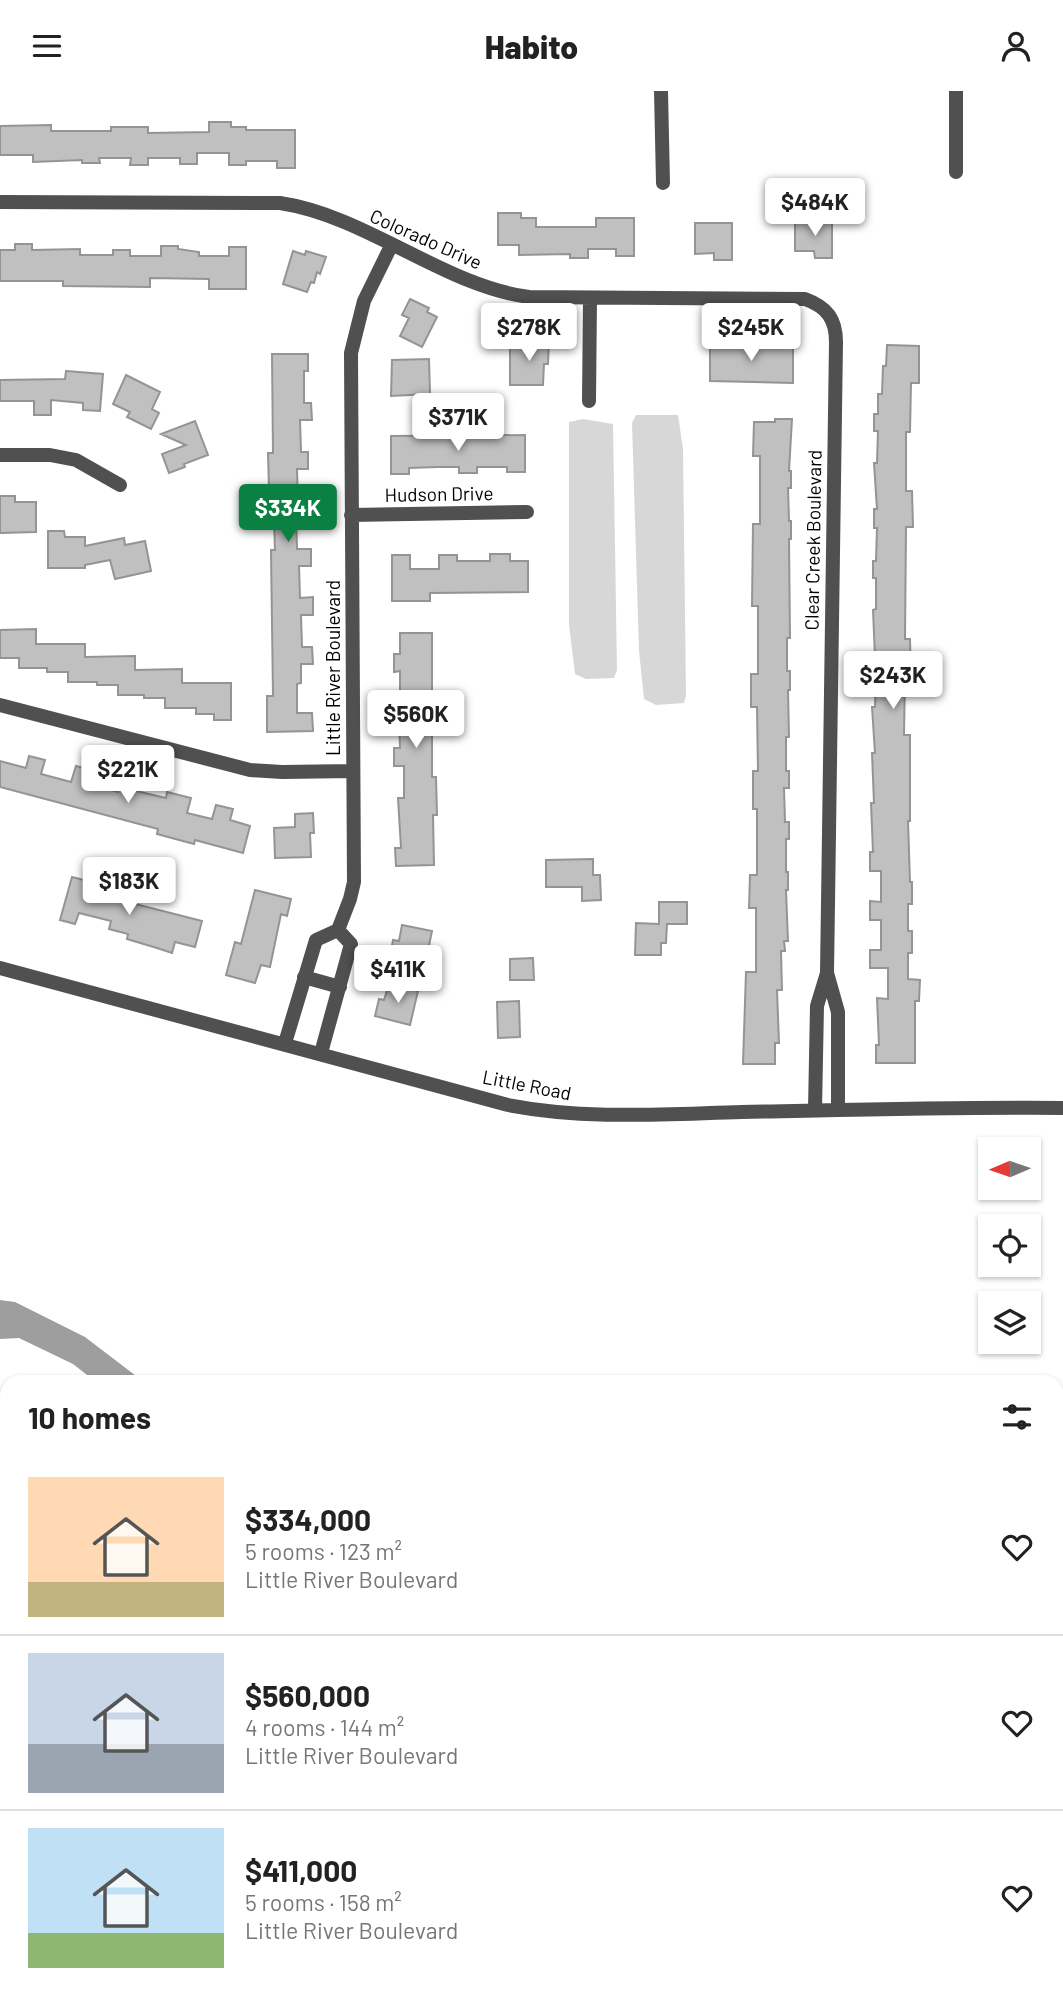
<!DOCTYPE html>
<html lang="en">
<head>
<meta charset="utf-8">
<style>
  body { margin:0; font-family:Barlow,sans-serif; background:#f2f2f2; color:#222; height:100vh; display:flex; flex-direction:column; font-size:26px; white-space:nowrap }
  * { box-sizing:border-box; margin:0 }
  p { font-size:23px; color:#767676 }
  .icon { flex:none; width:38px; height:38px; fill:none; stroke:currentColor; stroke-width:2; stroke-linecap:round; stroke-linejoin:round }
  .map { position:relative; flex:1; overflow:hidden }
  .details { position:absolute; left:0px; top:1284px; width:1064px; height:625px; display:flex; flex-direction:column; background:#fff; border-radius:21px 21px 0 0; box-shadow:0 2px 5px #0004 }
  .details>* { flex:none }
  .needle { width:46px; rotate:268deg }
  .buttons { position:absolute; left:978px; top:1046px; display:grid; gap:14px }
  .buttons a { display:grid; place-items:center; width:63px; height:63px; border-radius:0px; background:#fff; box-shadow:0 2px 5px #0004; font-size:35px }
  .price { position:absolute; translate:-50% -60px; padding:0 16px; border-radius:7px; background:#fff; color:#222; font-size:23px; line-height:46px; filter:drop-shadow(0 2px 4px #0008) }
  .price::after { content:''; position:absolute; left:50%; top:42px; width:21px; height:16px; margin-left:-10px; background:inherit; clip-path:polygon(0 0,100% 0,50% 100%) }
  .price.selected { background:#0b8043; color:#fff }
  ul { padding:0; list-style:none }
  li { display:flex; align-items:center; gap:21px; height:175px; padding:0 28px }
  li+li { border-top:2px solid #e0e0e0 }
  li span { display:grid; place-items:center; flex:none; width:196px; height:140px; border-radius:0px; color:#555 }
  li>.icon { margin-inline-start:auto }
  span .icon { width:84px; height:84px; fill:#fffc; stroke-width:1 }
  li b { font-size:30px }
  h2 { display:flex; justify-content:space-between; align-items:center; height:84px; padding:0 28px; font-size:30px }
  header { display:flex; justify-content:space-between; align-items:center; height:91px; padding:0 28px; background:#fff; font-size:32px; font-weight:800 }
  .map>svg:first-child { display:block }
  .green { fill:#d7d7d7 }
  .water { fill:#9e9e9e }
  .building { fill:#c0c0c0; stroke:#949494; stroke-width:2 }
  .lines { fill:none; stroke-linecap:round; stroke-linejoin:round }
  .street { stroke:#505050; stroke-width:14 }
  .labels { text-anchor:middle; stroke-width:6; stroke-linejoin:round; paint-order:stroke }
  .street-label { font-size:19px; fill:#000; stroke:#fff }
</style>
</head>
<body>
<header><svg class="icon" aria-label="menu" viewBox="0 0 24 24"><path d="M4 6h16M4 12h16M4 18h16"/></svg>Habito<svg class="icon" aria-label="person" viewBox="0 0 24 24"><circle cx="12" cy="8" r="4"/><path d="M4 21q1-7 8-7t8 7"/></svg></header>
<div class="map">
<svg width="1063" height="1908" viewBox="0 0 1063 1908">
  <rect width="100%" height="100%" fill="#fff"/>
  <path class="green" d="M636,324H678L683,358L686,605L684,612L656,614L644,608L639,560L632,332Z
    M583,328L613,333L617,579L614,587L586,588L575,583L569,534V331Z"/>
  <path class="water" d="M0,1209L15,1211L85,1246L144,1291H96L73,1273L19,1247L0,1248Z
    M147,1902H274L266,1908H147Z"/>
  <path class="building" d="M209,31H231V36H246V39H295V77H277V70H246V74H229V62H197V73H180V67H148V74H130L131,67H99L100,72H82V69L33,71V64H0V35L51,34V40H111V36H148V42L209,41Z
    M498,122H521V127H536V136H596V127H634V165H616V158H588V167H570V163L519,164V154H498Z
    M832,129V167H815L814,160H795V130Z
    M695,132H732V169H714V162L695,163Z
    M15,153H32V159L80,158V164H113V159H130V165H161V155H178V158L199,161V165H229V156H246V198H209V188L150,187V196L63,195V190H0V159H15Z
    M293,160L305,164L306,160L326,166L320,183L317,181L314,192L311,191L307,201L283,193Z
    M410,208L429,217L427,221L437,226L422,256L400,245L409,227L402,224Z
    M530,248H549L548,273H544L543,294H510V256H530Z
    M710,251H729V254L776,253V257H793V292L710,290Z
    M887,254L919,255V292H911L910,341H906V400H912L913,436H906L905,548H910L911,584H905L904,644H910V730H908L910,791H912V813H908V840H912V862H908V888L920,889L919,910H915V972H876V954H879L877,907L888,908V877H870V859H881V829H870V810L881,811V780H870V761H873L871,712H874L872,662H875L872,616H875L876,584H872L871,566H875L873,519L876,518V487H873V470H876L877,437H874V418H877L874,372H877L878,340H874V323H878V303H882L883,275H886Z
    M272,263H308V280H304V312H311L312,329H300L301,361H308V378H297L298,411H310V427L296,428L297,458H311V475H299L300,507L313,506V524H301L302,556H312L313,573H301V592L297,593V622H312L313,640L267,641V605H273L271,459H275L273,398H269L268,362H273Z
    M429,268L430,303L391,305L392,269Z
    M66,280L103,283L100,320L83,319V312L51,309V324H34V310H0V289L65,288Z
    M126,284L160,301L152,318L159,322L151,338L127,326L130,321L113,313Z
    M775,328H792L789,380H791V397H788L789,430H791V448H789L790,547H787V580H790V599H788L789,646H786V680H789V697H784L785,731H789V748H786V781H788V799H786L788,850H784L785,860H781L782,899H777L779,952H775V973H743L746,881H756V817H749L750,784H757V718H753V680H758L757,616H751V583H758V515H752L753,433H760V365H753L754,331H775Z
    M195,330L208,364L184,373L185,376L169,382L162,363L186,354L161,343Z
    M525,344V381H507V376H477V382H459V376H437L409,377V383H391V345Z
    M0,405H15V411H36V441L0,442Z
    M48,440H64L65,446H85V455L124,447L125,454L145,450L151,480L115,488L110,469L85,474V477H48Z
    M490,463H510V470H528V501L430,502V510H392V464H410V478H439V464H457V470H490Z
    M36,538V553H85V566L135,565V579L182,578V592H231V629H214V623H196V617H165V607H144V604H118V594H97V591H68V581H47V577H19V567H0V539Z
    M400,542H432V686H436L437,724H433L434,774L396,775L395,757H401L398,707H404V675H394V657H400L399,627H394V610H400V580L394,581V563H400Z
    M29,665L45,669L41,683L71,691L76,675L91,679L88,693L118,701L121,689L138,694L136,700L166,707L167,701L191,707L187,722L212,728L216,714L233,718L230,729L250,735L243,762L195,749L194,753L157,743L158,738L0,696V670L26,677Z
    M313,722L314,742H310L311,766L275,767L274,737L295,736V723Z
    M593,768V784H600L601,809L582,810V796H546V769Z
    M72,786L92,791L93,787L108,792L104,805L202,830L195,856L175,851L172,862L157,857L127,848L128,843L109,838L111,830L79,822L75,833L60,829Z
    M255,799L291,808L287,825L281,823L270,876L261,874L255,892L226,884L235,851L241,853Z
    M659,811H687V833H667L666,852H661V864H635L636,832L659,833Z
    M402,834L432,840L425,874L390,867L393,849L399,850Z
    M533,867L534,889H510V868Z
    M389,893L418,900L410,934L375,925L379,908L384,909Z
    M519,910L520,946L498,947L497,911Z"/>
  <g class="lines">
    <path class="street" d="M661,0L663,92
      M956,81V0
      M0,111L280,112C367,125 444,195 529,206L805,208C827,216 836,228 836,251L827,882
      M589,310L590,207
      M0,364H50L76,369L120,394
      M351,424L527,421
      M0,614L250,679L282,681L353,680
      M338,839L350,808L354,791L351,262L364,210L392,153
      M0,877L508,1014C586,1029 664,1023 742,1021C849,1019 956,1016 1063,1017
      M304,886L340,896
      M285,952L316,849L338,839L351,853L321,962
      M815,1019L817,915L827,882L838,921V1019"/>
  </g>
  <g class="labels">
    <g class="street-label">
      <text transform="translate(426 148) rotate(24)" y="7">Colorado Drive</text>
      <text transform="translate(439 403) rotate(-1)" y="7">Hudson Drive</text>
      <text transform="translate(813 449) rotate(-89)" y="7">Clear Creek Boulevard</text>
      <text transform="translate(333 577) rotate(-90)" y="7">Little River Boulevard</text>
      <text transform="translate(527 994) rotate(11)" y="7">Little Road</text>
    </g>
  </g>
</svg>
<div class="buttons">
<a><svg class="needle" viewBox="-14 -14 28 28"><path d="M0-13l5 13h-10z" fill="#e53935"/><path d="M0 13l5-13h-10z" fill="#767676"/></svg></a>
<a><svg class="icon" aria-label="locate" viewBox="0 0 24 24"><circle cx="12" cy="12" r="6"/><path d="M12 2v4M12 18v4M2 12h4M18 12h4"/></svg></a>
<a><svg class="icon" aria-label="layers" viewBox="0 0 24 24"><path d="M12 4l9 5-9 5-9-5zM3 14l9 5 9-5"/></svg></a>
</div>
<b class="price" style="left:815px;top:147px">$484K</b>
<b class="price" style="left:529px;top:272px">$278K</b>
<b class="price" style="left:751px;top:272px">$245K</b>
<b class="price" style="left:458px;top:362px">$371K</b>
<b class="price selected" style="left:288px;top:453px">$334K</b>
<b class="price" style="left:893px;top:620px">$243K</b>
<b class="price" style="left:416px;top:659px">$560K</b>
<b class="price" style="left:128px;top:714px">$221K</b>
<b class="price" style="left:129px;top:826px">$183K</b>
<b class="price" style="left:398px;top:914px">$411K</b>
<section class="details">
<h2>10 homes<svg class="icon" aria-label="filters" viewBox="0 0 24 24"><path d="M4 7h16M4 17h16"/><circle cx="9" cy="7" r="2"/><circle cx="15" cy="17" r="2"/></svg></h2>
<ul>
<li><span style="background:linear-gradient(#ffd9b3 75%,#c2b280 0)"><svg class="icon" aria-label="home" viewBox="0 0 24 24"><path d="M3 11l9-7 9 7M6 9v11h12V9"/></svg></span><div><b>$334,000</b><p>5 rooms · 123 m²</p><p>Little River Boulevard</p></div><svg class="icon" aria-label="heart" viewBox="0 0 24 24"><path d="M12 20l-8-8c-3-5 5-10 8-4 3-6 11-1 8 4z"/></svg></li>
<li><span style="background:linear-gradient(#c9d6e8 65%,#9aa5b1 0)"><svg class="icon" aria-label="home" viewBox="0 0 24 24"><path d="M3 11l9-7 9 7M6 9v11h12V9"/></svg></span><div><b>$560,000</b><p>4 rooms · 144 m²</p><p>Little River Boulevard</p></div><svg class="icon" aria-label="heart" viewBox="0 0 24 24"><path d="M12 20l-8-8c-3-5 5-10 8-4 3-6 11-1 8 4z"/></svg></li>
<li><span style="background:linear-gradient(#bfe0f5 75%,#8fb573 0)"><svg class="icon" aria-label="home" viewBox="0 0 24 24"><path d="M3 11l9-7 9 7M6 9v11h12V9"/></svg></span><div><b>$411,000</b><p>5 rooms · 158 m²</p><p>Little River Boulevard</p></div><svg class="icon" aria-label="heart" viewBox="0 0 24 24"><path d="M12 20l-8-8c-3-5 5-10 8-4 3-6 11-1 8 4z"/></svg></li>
</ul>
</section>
</div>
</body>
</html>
